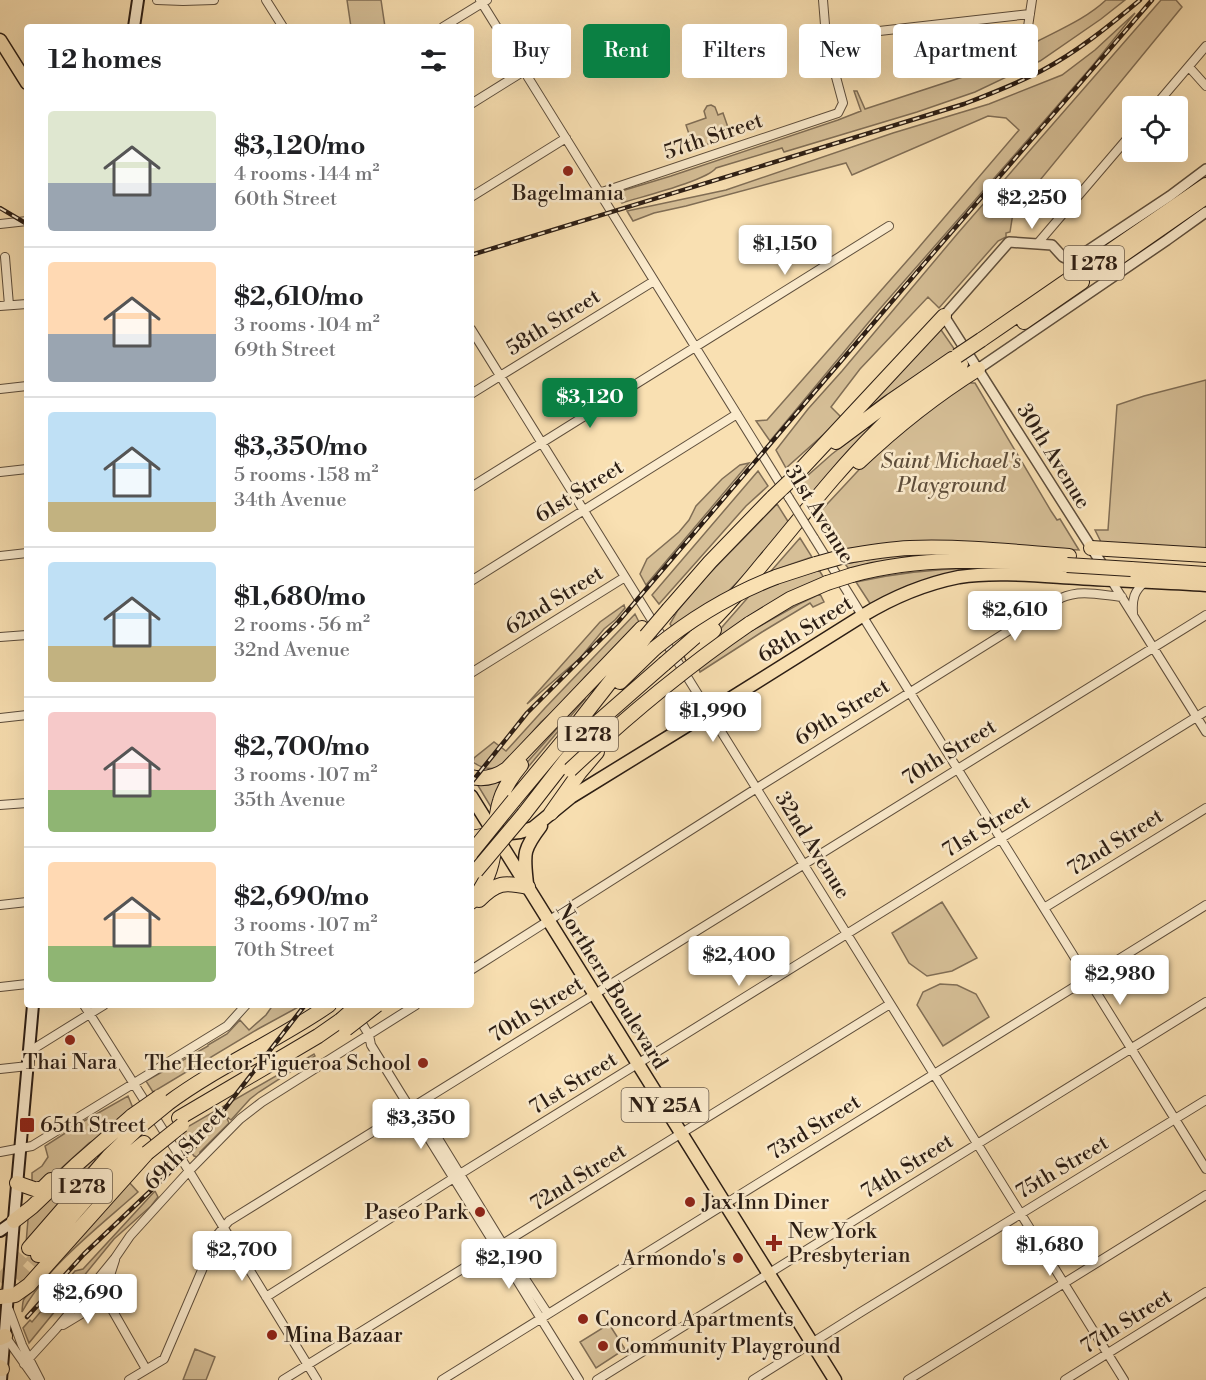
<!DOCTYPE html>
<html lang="en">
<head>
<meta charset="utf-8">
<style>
  body { margin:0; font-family:"Libre Bodoni",serif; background:#f6f6f6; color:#202124; height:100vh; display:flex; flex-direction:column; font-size:22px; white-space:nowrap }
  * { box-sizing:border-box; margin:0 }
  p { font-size:20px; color:#757577 }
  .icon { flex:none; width:33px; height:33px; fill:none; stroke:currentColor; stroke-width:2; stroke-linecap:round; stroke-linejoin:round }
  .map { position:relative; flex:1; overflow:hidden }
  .side { position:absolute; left:24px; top:24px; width:450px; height:984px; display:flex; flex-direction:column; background:#fff; border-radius:6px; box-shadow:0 6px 24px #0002 }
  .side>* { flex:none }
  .guide { position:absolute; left:492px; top:24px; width:570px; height:54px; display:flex; gap:12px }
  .controls { position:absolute; left:1122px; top:96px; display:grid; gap:12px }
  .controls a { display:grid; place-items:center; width:66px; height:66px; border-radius:6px; background:#fff; box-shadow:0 6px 24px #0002; font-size:30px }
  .price { position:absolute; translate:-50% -51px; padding:0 14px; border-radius:6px; background:#fff; color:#222; font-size:20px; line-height:39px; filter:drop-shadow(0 2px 3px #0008) }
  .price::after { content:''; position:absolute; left:50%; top:36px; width:18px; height:14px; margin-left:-9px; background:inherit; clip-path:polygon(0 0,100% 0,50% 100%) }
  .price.on { background:#0b8043; color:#fff }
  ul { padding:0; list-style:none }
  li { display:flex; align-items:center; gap:18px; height:150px; padding:0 24px }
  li+li { border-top:2px solid #e0e0e0 }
  li span { display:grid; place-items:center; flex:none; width:168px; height:120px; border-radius:6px; color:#555 }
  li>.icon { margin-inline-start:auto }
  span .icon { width:72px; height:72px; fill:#fffc; stroke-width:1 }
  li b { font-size:26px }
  h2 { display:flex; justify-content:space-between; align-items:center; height:72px; padding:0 24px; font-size:26px }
  .pill { padding:0 21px; border-radius:6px; background:#fff; box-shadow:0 6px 24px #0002; font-size:21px; line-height:54px }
  .pill.on { background:#0b8043; color:#fff }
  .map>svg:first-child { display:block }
  .green { fill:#d6bf97; stroke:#806e56; stroke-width:1.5 }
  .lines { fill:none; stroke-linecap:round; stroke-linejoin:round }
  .motorway-tunnel { stroke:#d0b992; stroke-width:14; stroke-dasharray:14 7; stroke-linecap:butt }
  .minor-casing { stroke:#5e4e3c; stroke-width:10 }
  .tertiary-casing { stroke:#5e4e3c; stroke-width:12 }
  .secondary-casing { stroke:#2b1d14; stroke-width:14 }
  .primary-casing { stroke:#2b1d14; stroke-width:15 }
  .motorway-casing { stroke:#2b1d14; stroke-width:16 }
  .minor { stroke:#fbebcd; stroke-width:8 }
  .tertiary { stroke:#fbebcd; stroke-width:9 }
  .secondary { stroke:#fbebcd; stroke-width:10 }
  .primary { stroke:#f9e0b2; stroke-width:12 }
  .motorway { stroke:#f9e0b2; stroke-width:14 }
  .rail-casing { stroke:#2b1d14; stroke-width:4.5 }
  .rail { stroke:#fbebcd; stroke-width:2; stroke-dasharray:7; stroke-linecap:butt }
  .minor-bridge-casing { stroke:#5e4e3c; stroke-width:10; stroke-linecap:butt }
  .motorway-bridge-casing { stroke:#2b1d14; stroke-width:16; stroke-linecap:butt }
  .minor-bridge { stroke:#fbebcd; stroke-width:8 }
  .motorway-bridge { stroke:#f9e0b2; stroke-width:14 }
  .poi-dot { fill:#8f2418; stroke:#fbebcd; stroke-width:2 }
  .labels { text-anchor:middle; stroke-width:5; stroke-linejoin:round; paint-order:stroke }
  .shield { fill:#fbebcd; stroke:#695b4c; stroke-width:1.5 }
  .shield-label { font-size:20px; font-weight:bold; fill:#2b1d14 }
  .street-label { font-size:21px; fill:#2b1d14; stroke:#fbebcd }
  .poi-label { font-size:21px; fill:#2b1d14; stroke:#fbebcd; text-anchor:start }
  .park-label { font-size:21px; font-style:italic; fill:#5e4e3b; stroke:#fbebcd }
</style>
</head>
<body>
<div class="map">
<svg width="1206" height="1380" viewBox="0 0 1206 1380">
  <rect width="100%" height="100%" fill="#f9e0b2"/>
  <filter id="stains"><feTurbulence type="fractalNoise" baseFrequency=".00333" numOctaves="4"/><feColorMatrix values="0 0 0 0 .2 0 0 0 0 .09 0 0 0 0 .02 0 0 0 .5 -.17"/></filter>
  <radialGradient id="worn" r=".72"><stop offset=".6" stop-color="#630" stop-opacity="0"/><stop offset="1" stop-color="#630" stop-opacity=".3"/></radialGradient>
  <path class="green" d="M347,0H381L385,27H351Z
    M1106,0H1125L1101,19L1040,61L975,92L917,112L784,152L782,148L716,168C706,181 640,197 622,203L615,193L671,176L838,120L861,111L854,91H857L865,109L984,70L1013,58L1012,53L1033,40L1038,41C1061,29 1087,18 1106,0Z
    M1161,0H1176L1182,7L1013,213L1010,232L1006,233V237L998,241L939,308L928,297L860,369L831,407L842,418L786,468L776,450L808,409L842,371L958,233Z
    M1135,13L1093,65L878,311L770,441L756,421L767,420L914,253L1019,130L1006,118L988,116L852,175L846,163L686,206L654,213L633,221L627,211L726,190L893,133L989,104L1062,75L1095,50Z
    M711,105L715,107L718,115L723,113L731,136L694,149L686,125L706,118L704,111L707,106Z
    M939,327L955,350L882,398L848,424Z
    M971,378V383H975L1051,511L1057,520L1060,519L1079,550L917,542L880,544L837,551L838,549L835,547L816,516L882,445Z
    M1206,380V550L1105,544L1101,542L1095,530H1108L1117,405L1144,396Z
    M879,418L880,420L806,501L797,485L832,454Z
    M749,463L646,585L640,574L647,559L679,532L689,520L696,506L722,479L740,465Z
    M758,471L768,486L746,506L659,604L652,595Z
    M777,504L789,523L747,572L682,639L670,624L678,610L706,577Z
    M800,538L812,557L774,570L778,583L819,570L824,578L746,619L753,630L799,604L820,594L824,602L813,607L810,603L762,632L700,672L695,658Z
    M944,555L904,558L849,569L845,564L888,556Z
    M975,568L914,585L871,605L856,582C896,573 934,569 975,568Z
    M624,605L625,608L615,620L604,629L580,658L527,704L600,622Z
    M635,614L640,624L620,644L585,677L565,701L541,722L503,766C493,770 482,769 473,762L474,758L494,742L506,751L545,708Z
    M584,698L585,699L509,790L515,776Z
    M501,782L494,812L477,784Z
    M942,902L977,958L952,971L927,976L909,963L892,933Z
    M940,984L957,985L976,994L989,1017L943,1046L917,1005L923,992Z
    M273,1005H302L258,1029L153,1092L146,1081L208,1046V1045L227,1034L240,1020L249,1030L266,1015Z
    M314,1054L315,1056L259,1092L250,1099L231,1120L226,1116L229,1123L200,1152V1154L197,1157L194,1156L179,1134L189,1126Z
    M128,1096L133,1108L111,1130L89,1143L45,1183L37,1185L32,1181V1173L42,1166L48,1157L45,1146L84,1121Z
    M95,1158V1161L26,1244L28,1219Z
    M128,1181L138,1192C100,1226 46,1267 22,1312C23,1294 24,1300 35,1289Z
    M155,1191L158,1197L151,1206L114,1239L29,1343L23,1328L30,1320L32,1322L75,1271L83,1269Z
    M609,1324L625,1349L596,1368L580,1342Z
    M195,1349L215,1357L206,1380H183Z"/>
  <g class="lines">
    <path class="motorway-tunnel" d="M0,1282L29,1248
      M3,1295L38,1255"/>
    <defs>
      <path id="minor" d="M157,0L183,1L214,0
        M266,0L283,27
        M480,0L789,498
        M443,27L487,0
        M826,37L1030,14
        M1026,40L1032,0
        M1189,67L1206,86
        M471,104L524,71
        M1155,106L1206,46
        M599,193L838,113L843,103L829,51L826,37L823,0
        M471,197L566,138
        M0,224L27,221
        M1038,243L1132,133
        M5,257L9,305
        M0,306L27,304
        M471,329L1124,1380
        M0,389L27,386
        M471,394L654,281
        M0,472L27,469
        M471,487L889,226
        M814,538L1206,1169
        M0,556L27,553
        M1111,580L1206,732
        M471,581L737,414
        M1133,613C1132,599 1134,591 1145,582
        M0,637L27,635
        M471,673L625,577
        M0,718L27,715
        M0,805L27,803
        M0,905L27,902
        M1044,908L1206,808
        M471,970L749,793L1061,598C1080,589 1101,595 1122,597
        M0,987L27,984
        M84,1005L189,1171L317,1380
        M358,1017L369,1035L371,1045L400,1092L579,1380
        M30,1051L104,1005
        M0,1069L28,1066
        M417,1104L507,1251L548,1314
        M0,1152L32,1146L227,1026L246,1005
        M266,1297L460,1174L1206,711
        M106,1299L146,1369
        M106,1299L105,1291L115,1260
        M9,1310L22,1345L40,1380
        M63,1325L106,1299
        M5,1336L36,1380
        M24,1364L56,1329L97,1280L115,1258L130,1236L189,1171L240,1119L262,1102L416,1005
        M129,1380L164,1359L217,1235L229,1221L1206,615
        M283,1380L890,1004
        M442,1380L1206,905
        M597,1380L1206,1002
        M753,1380L861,1312L1206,1100
        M908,1380L1206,1195
        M1065,1380L1206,1292"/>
      <path id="tertiary" d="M978,369L1167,240L1206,212
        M1105,569L944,316L1009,242L1052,245L1063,257L1072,261L1170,196L1206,169"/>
      <path id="secondary" d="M134,27L138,0
        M0,1231L14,1221
        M1,1380L15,1208L33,1005"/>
      <path id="primary" d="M0,40L27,83
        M471,796L835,1380
        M502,834L520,832L533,828L571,797L709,712L862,616C893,597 924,584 959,577C995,571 1042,576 1078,578C1121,581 1163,582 1206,585
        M527,884C524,854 522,851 541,826"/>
      <path id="motorway" d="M1101,270L1206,197
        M1024,322L1082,282
        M981,340L1206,185
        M836,442L891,401L952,359
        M859,462C897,426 933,397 978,369
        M793,478L944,316
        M1091,548L1206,555
        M841,557C864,553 887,549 910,548C963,546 1016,552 1069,556
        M1131,569L1206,574
        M852,575C920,556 991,560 1061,565
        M776,577L816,564
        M669,609L710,562L773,497
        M749,624L790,599L827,583
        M695,637C720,615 742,589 763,563C800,519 835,473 876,432C901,406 932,385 961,364
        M692,656L714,630
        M620,682L655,648
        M471,777C484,780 496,777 507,769L642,628
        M514,800L574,728L646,636
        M551,813L580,772L597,752
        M524,814L566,760L599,721L664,664
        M471,838L493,834
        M479,900C497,882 504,882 528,887
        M471,902C482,890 490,873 493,857C496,838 494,819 500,801C504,787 512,776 521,765
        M167,1104C218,1066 277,1041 329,1005
        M179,1118L318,1036L341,1020
        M17,1183L37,1190L44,1187L51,1180
        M14,1221L32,1207L76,1165L132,1116
        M29,1248L109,1156L139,1127
        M38,1255C72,1217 103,1175 144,1143
        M0,1297L15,1295L29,1285L147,1153
        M0,1338L5,1336
        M0,1367L2,1369"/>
    </defs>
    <use href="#minor" class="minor-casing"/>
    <use href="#tertiary" class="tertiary-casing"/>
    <use href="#secondary" class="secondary-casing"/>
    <use href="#primary" class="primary-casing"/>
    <use href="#motorway" class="motorway-casing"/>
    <use href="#minor" class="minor"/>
    <use href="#tertiary" class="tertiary"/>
    <use href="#secondary" class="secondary"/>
    <use href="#primary" class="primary"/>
    <use href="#motorway" class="motorway"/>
    <defs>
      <path id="rail" d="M0,208L27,224
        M471,255L964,104C990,94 1016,84 1041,71C1077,52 1109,26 1140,0
        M471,783L527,713L618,622L929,258L1152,0
        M27,1317L84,1254L162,1180L191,1151L210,1128L305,1005"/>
    </defs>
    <use href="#rail" class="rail-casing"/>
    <use href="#rail" class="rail"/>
    <defs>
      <path id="minor-bridge" d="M789,498L814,538"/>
      <path id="motorway-bridge" d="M957,356L981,340
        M773,497L793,478
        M816,564L841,557
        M1067,565L1131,569
        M827,583L852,575
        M646,636L669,609
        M655,648C692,618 732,594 776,577
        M664,664L695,637
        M570,770C626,717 685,668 749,624
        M471,853L514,800
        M476,871L524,814
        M341,1020L358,1005
        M346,1029L377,1005
        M132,1116L159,1097
        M139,1127L167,1104
        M147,1153L182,1125"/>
    </defs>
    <use href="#minor-bridge" class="minor-bridge-casing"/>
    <use href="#motorway-bridge" class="motorway-bridge-casing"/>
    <use href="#minor-bridge" class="minor-bridge"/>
    <use href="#motorway-bridge" class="motorway-bridge"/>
  </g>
  <g class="poi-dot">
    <circle cx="568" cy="171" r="6"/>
    <circle cx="70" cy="1040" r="6"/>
    <circle cx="423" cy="1063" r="6"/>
    <rect x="19" y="1117" width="16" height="16" rx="3"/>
    <circle cx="690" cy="1202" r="6"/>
    <circle cx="480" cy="1212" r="6"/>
    <path d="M771 1234h6v6h6v6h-6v6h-6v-6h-6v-6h6z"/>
    <circle cx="738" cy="1258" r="6"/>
    <circle cx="583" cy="1319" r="6"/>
    <circle cx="272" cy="1335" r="6"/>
    <circle cx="603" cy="1346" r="6"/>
  </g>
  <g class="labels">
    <g class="shield">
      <rect x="1064" y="246" width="60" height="34" rx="4.5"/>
      <rect x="558" y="717" width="60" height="34" rx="4.5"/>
      <rect x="621.5" y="1088" width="87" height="34" rx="4.5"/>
      <rect x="52" y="1169" width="60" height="34" rx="4.5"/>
    </g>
    <g class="shield-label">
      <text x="1094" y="270">I 278</text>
      <text x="588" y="741">I 278</text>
      <text x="665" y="1112">NY 25A</text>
      <text x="82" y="1193">I 278</text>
    </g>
    <g class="street-label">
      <text transform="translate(713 136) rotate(-19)" y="7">57th Street</text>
      <text transform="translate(553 322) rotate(-32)" y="7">58th Street</text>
      <text transform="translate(1054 456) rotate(58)" y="7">30th Avenue</text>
      <text transform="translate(579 491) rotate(-32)" y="7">61st Street</text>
      <text transform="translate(820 514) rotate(58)" y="7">31st Avenue</text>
      <text transform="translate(554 600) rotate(-32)" y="7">62nd Street</text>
      <text transform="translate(805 629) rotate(-32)" y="7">68th Street</text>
      <text transform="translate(842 712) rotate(-32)" y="7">69th Street</text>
      <text transform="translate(949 752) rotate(-32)" y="7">70th Street</text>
      <text transform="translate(986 826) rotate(-32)" y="7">71st Street</text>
      <text transform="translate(1115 842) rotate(-32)" y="7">72nd Street</text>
      <text transform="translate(813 845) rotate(58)" y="7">32nd Avenue</text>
      <text transform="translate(612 986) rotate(58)" y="7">Northern Boulevard</text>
      <text transform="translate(536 1009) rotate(-32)" y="7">70th Street</text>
      <text transform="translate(573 1083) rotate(-32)" y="7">71st Street</text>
      <text transform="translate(814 1127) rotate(-32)" y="7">73rd Street</text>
      <text transform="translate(185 1148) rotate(-46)" y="7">69th Street</text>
      <text transform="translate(907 1166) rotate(-32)" y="7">74th Street</text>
      <text transform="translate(1062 1167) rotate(-31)" y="7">75th Street</text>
      <text transform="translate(578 1177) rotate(-32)" y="7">72nd Street</text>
      <text transform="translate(1126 1321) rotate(-32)" y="7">77th Street</text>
    </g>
    <g class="poi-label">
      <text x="568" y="200" text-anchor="middle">Bagelmania</text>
      <text x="70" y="1069" text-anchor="middle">Thai Nara</text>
      <text x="411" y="1070" text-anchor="end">The Hector Figueroa School</text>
      <text x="40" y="1132">65th Street</text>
      <text x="702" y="1209">Jax Inn Diner</text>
      <text x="468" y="1219" text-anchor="end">Paseo Park</text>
      <text x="788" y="1238">New York<tspan x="788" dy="24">Presbyterian</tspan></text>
      <text x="726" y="1265" text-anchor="end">Armondo's</text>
      <text x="595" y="1326">Concord Apartments</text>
      <text x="284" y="1342">Mina Bazaar</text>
      <text x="615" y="1353">Community Playground</text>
    </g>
    <g class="park-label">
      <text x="951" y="468">Saint Michael's<tspan x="951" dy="24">Playground</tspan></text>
    </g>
  </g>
  <rect width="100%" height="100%" filter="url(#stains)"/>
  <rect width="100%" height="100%" fill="url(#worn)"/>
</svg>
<div class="controls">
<a><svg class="icon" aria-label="locate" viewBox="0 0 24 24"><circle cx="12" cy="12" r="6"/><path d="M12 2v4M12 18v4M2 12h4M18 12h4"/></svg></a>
</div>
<b class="price" style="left:1032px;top:230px">$2,250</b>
<b class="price" style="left:785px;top:276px">$1,150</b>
<b class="price on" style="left:590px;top:429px">$3,120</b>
<b class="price" style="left:1015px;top:642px">$2,610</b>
<b class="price" style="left:713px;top:743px">$1,990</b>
<b class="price" style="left:739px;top:987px">$2,400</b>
<b class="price" style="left:1120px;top:1006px">$2,980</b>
<b class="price" style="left:421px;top:1150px">$3,350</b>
<b class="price" style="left:1050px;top:1277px">$1,680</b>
<b class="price" style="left:242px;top:1282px">$2,700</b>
<b class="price" style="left:509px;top:1290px">$2,190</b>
<b class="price" style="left:88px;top:1325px">$2,690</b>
<div class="guide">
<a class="pill">Buy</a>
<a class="pill on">Rent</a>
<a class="pill">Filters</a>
<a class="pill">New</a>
<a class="pill">Apartment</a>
</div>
<section class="side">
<h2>12 homes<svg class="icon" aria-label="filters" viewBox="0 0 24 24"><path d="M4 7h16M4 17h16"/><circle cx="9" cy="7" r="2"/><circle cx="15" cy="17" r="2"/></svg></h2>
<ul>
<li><span style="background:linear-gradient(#dfe7d0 60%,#9aa5b1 0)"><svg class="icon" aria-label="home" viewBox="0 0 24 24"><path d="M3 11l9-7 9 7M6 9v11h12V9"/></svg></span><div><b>$3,120/mo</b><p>4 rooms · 144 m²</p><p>60th Street</p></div></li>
<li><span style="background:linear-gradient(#ffd9b3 60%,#9aa5b1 0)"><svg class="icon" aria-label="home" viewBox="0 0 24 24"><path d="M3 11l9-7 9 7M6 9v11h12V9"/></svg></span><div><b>$2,610/mo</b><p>3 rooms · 104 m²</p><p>69th Street</p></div></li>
<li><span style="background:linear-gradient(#bfe0f5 75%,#c2b280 0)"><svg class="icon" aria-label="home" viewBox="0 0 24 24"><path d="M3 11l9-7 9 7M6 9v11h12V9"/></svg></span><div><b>$3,350/mo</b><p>5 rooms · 158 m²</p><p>34th Avenue</p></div></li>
<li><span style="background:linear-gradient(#bfe0f5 70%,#c2b280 0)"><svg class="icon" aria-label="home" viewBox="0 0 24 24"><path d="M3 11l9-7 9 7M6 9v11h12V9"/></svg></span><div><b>$1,680/mo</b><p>2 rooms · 56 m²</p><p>32nd Avenue</p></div></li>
<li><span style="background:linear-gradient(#f6c9c9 65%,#8fb573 0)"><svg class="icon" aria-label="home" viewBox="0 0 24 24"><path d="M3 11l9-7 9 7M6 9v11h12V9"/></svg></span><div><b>$2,700/mo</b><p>3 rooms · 107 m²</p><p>35th Avenue</p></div></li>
<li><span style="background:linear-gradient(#ffd9b3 70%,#8fb573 0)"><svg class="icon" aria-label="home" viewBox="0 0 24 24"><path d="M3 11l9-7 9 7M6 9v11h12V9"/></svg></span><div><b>$2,690/mo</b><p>3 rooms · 107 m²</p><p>70th Street</p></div></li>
</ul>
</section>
</div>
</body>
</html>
